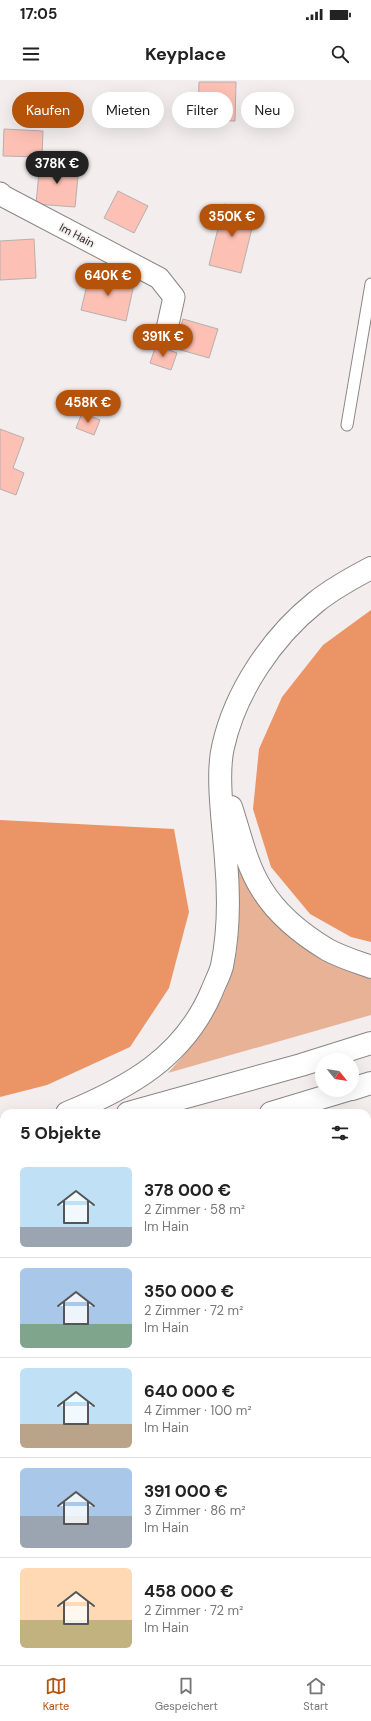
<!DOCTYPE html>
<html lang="de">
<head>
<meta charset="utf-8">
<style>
  body { margin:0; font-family:"DM Sans",sans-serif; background:#f2f2f2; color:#222; height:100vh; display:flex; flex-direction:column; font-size:15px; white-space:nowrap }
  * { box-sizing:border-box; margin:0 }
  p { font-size:13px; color:#767676 }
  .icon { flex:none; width:22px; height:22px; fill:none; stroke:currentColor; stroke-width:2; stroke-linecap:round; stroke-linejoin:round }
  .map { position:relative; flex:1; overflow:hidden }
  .side { position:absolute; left:0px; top:1029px; width:371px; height:556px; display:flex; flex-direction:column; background:#fff; border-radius:12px 12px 0 0; box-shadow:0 4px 16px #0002 }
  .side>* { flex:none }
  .banner { position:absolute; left:12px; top:12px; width:347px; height:36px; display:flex; gap:8px }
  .needle { width:26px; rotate:120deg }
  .controls { position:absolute; left:315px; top:973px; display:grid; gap:8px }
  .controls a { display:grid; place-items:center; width:44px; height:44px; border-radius:50%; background:#fff; box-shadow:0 4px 16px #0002; font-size:20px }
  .price { position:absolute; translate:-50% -34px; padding:0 9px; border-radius:14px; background:#b45309; color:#fff; font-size:13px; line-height:26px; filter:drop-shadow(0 1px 2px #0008) }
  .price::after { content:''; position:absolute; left:50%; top:24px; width:12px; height:9px; margin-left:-6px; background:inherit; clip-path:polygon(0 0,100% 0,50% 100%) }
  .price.active { background:#222; color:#fff }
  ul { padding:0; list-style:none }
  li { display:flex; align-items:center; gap:12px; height:100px; padding:0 20px }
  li+li { border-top:1px solid #e0e0e0 }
  li span { display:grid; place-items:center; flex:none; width:112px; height:80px; border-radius:6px; color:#555 }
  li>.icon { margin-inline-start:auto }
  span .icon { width:48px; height:48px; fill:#fffc; stroke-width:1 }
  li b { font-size:17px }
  h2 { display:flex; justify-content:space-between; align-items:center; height:48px; padding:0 20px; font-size:17px }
  .tag { padding:0 14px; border-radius:18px; background:#fff; box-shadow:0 4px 16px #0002; font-size:14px; line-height:36px }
  .tag.active { background:#b45309; color:#fff }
  .status { display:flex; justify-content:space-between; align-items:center; height:28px; padding:0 20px; background:#fff; direction:ltr }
  .status svg { height:11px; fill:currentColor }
  header { display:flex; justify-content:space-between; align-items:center; height:52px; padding:0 20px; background:#fff; font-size:18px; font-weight:700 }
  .tab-bar { display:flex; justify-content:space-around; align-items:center; height:56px; border-top:1px solid #e0e0e0; background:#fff; font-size:11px; color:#767676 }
  .tab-bar a { display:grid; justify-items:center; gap:2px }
  .tab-bar .active { color:#b45309 }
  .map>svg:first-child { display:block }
  .green { fill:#e8b297 }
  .forest { fill:#eb9465 }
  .building { fill:#fdc0b5; stroke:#b5afae }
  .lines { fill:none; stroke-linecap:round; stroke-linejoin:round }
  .lane-casing { stroke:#8a8585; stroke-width:13 }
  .street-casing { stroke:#8a8585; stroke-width:23 }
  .highway-casing { stroke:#8a8585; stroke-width:24 }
  .lane { stroke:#fff; stroke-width:11 }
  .street { stroke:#fff; stroke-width:21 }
  .highway { stroke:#fff; stroke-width:22 }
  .labels { text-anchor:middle; stroke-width:3; stroke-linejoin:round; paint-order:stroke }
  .street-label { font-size:11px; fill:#211f1f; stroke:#f3edee }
</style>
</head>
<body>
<div class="status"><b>17:05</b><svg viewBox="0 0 49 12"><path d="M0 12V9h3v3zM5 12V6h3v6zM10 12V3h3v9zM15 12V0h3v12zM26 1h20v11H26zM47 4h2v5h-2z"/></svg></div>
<header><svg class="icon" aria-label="menu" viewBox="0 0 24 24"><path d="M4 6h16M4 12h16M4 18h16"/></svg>Keyplace<svg class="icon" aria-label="search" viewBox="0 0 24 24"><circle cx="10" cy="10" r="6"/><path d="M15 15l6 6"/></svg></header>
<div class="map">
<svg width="371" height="1585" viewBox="0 0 371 1585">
  <rect width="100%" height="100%" fill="#f3edee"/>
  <path class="green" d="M238,786L272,840L297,862L331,884L371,896V935L168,993C203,955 235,912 238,857C240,834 238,810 238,786Z
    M367,1519L371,1522V1585H140V1581H367Z
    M11,1581H107L104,1585H17Z"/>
  <path class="forest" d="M371,530V862L351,857L310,834L271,787L253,729L259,669L282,617L323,565Z
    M0,740L174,749L189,832L169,908L130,967L47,1005L0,1017Z
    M4,1142V1502L0,1499V1143Z"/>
  <path class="building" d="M199,2H236L235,41L198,40Z
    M4,49L43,51L42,77L3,76Z
    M40,82L79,86L75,127L36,124Z
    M118,111L148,126L134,153L104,138Z
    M224,124L256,132L241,193L209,185Z
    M34,159L36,198L0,200V161Z
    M90,193L134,204L126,241L81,230Z
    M183,239L218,249L209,278L174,268Z
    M156,265L177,273L171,290L150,283Z
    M82,333L100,340L94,355L76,348Z
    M0,349L24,358L13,388L24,393L16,415L0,409Z"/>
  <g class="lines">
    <defs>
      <path id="lane" d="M347,345L371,204
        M367,1218L371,1213
        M367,1403L371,1396
        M367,1409L371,1415"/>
      <path id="street" d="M0,113L3,116L159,198L174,217L165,258
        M0,1365L4,1364
        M367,1486L371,1489"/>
      <path id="highway" d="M231,727C240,754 246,784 261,808C276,833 303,855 328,870C341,877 357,882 371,887
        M352,1009L371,1003
        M67,1033C130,1007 184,977 212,911C215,903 220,894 222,886C229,852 229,814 226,780C224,748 216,696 223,667C235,612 272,557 316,522C332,509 352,498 371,488
        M128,1033L301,985L371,963
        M271,1033L347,1010
        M0,1061L4,1059
        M0,1111L4,1110"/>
    </defs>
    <use href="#lane" class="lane-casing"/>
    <use href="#street" class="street-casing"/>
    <use href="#highway" class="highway-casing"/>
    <use href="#lane" class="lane"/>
    <use href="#street" class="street"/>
    <use href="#highway" class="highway"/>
  </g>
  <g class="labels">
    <g class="street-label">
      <text transform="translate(77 155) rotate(28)" y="4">Im Hain</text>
    </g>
  </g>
</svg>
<div class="controls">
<a><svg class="needle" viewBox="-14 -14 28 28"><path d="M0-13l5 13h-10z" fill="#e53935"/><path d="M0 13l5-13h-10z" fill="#767676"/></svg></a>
</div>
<b class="price active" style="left:57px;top:105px">378K €</b>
<b class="price" style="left:232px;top:158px">350K €</b>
<b class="price" style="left:108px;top:217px">640K €</b>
<b class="price" style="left:163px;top:278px">391K €</b>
<b class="price" style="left:88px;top:344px">458K €</b>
<div class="banner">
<a class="tag active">Kaufen</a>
<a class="tag">Mieten</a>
<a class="tag">Filter</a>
<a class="tag">Neu</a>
</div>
<section class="side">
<h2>5 Objekte<svg class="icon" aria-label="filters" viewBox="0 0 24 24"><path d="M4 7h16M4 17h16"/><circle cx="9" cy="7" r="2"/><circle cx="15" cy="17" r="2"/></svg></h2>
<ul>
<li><span style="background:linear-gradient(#bfe0f5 75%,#9aa5b1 0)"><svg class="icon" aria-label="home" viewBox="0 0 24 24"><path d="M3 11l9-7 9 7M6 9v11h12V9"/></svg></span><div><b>378 000 €</b><p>2 Zimmer · 58 m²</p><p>Im Hain</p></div></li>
<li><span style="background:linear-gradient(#a9c7e8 70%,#7fa58c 0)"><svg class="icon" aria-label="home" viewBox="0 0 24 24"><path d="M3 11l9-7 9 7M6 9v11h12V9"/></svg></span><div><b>350 000 €</b><p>2 Zimmer · 72 m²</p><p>Im Hain</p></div></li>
<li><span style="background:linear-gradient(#bfe0f5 70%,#b9a48a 0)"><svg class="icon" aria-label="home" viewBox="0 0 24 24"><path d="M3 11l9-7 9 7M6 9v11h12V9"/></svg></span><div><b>640 000 €</b><p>4 Zimmer · 100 m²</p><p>Im Hain</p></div></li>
<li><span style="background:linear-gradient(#a9c7e8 60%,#9aa5b1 0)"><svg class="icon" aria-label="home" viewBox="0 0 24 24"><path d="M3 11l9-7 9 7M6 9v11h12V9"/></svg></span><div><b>391 000 €</b><p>3 Zimmer · 86 m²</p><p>Im Hain</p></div></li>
<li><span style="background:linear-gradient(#ffd9b3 65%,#c2b280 0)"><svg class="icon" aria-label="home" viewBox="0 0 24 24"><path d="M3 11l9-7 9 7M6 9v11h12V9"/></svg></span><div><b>458 000 €</b><p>2 Zimmer · 72 m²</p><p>Im Hain</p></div></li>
</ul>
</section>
</div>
<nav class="tab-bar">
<a class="active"><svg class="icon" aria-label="map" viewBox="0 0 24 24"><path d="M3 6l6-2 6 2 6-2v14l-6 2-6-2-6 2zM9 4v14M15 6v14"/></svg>Karte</a>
<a><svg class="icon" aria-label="saved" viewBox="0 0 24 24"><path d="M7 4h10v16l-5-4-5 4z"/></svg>Gespeichert</a>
<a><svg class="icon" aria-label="home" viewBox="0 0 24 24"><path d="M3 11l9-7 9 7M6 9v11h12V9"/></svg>Start</a>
</nav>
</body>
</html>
